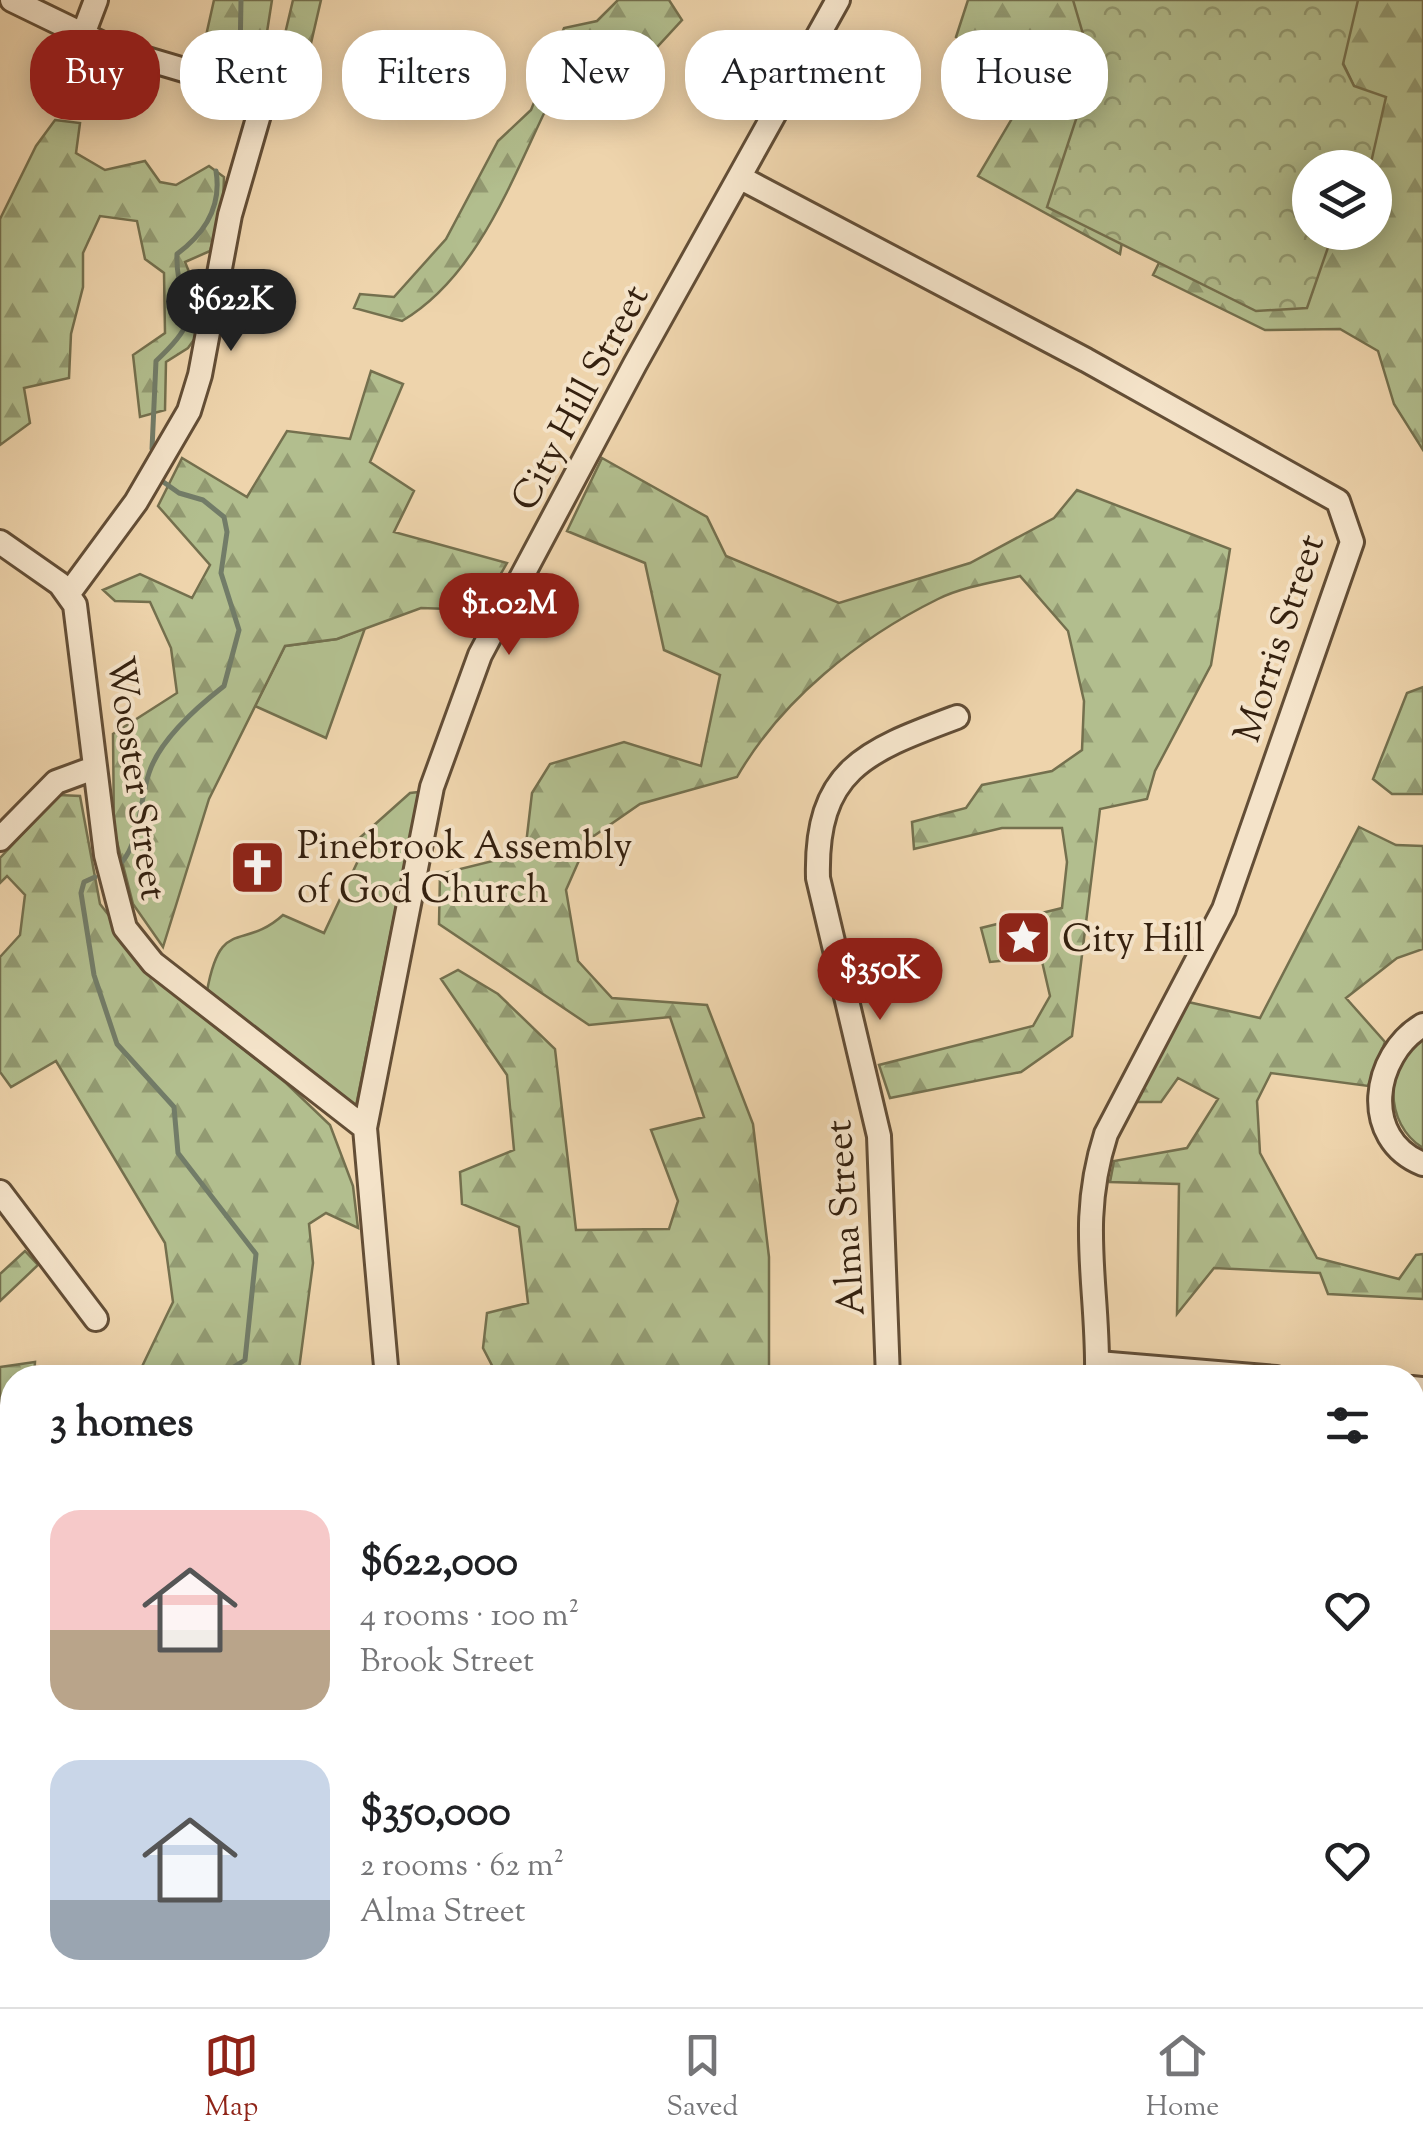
<!DOCTYPE html>
<html lang="en">
<head>
<meta charset="utf-8">
<style>
  body { margin:0; font-family:"Sorts Mill Goudy",serif; background:#f2f2f2; color:#202124; height:100vh; display:flex; flex-direction:column; font-size:38px; white-space:nowrap }
  * { box-sizing:border-box; margin:0 }
  p { font-size:32px; color:#757577 }
  .icon { flex:none; width:55px; height:55px; fill:none; stroke:currentColor; stroke-width:2; stroke-linecap:round; stroke-linejoin:round }
  .map { position:relative; flex:1; overflow:hidden }
  .details { position:absolute; left:0px; top:1365px; width:1425px; height:642px; display:flex; flex-direction:column; background:#fff; border-radius:40px 40px 0 0; box-shadow:0 5px 25px #0003 }
  .details>* { flex:none }
  .top-card { position:absolute; left:30px; top:30px; width:1365px; height:90px; display:flex; gap:20px }
  .buttons { position:absolute; left:1292px; top:150px; display:grid; gap:20px }
  .buttons a { display:grid; place-items:center; width:100px; height:100px; border-radius:50%; background:#fff; box-shadow:0 5px 25px #0003; font-size:50px }
  .price { position:absolute; translate:-50% -85px; padding:0 22px; border-radius:35px; background:#8f2418; color:#fff; font-size:32px; line-height:65px; filter:drop-shadow(0 2px 5px #0008) }
  .price::after { content:''; position:absolute; left:50%; top:60px; width:30px; height:22px; margin-left:-15px; background:inherit; clip-path:polygon(0 0,100% 0,50% 100%) }
  .price.current { background:#222; color:#fff }
  ul { padding:0; list-style:none }
  li { display:flex; align-items:center; gap:30px; height:250px; padding:0 50px }
  li span { display:grid; place-items:center; flex:none; width:280px; height:200px; border-radius:30px; color:#555 }
  li>.icon { margin-inline-start:auto }
  span .icon { width:120px; height:120px; fill:#fffc; stroke-width:1 }
  li b { font-size:42px }
  h2 { display:flex; justify-content:space-between; align-items:center; height:120px; padding:0 50px; font-size:42px }
  .tag { padding:0 35px; border-radius:40px; background:#fff; box-shadow:0 5px 25px #0003; font-size:35px; line-height:90px }
  .tag.current { background:#8f2418; color:#fff }
  .tab-bar { display:flex; justify-content:space-around; align-items:center; height:140px; border-top:2px solid #e0e0e0; background:#fff; font-size:28px; color:#757577 }
  .tab-bar a { display:grid; justify-items:center; gap:5px }
  .tab-bar .current { color:#8f2418 }
  .map>svg:first-child { display:block }
  .grass { fill:#b2be8e; stroke:#74704e; stroke-width:2.5 }
  .forest { fill:url(#forest-firs); stroke:#74704e; stroke-width:2.5 }
  .park { fill:url(#park-crowns); stroke:#74704e; stroke-width:2.5 }
  .lines { fill:none; stroke-linecap:round; stroke-linejoin:round }
  .stream { stroke:#727c68; stroke-width:5 }
  .river { stroke:#9bb9a4; stroke-width:32 }
  .minor-casing { stroke:#634e36; stroke-width:28 }
  .minor { stroke:#f4e3c9; stroke-width:22 }
  .labels { text-anchor:middle; stroke-width:8; stroke-linejoin:round; paint-order:stroke }
  .street-label { font-size:38px; fill:#35210f; stroke:#f4e3c9 }
  .poi-label { font-size:38px; fill:#35210f; stroke:#f4e3c9; text-anchor:start }
</style>
</head>
<body>
<div class="map">
<svg width="1423" height="2007" viewBox="0 0 1423 2007">
  <defs>
    <pattern id="forest-firs" width="22" height="20" patternUnits="userSpaceOnUse" patternTransform="scale(2.5)"><rect width="22" height="20" fill="#b2be8e"/><path d="M5 1l3.5 6h-7zM16 11l3.5 6h-7z" fill="#929a72"/></pattern>
    <pattern id="park-crowns" width="20" height="18" patternUnits="userSpaceOnUse" patternTransform="scale(2.5)"><rect width="20" height="18" fill="#b2be8e"/><path d="M2 6a3 3 0 1 1 6 0M12 15a3 3 0 1 1 6 0" fill="none" stroke="#929a72"/></pattern>
  </defs>
  <rect width="100%" height="100%" fill="#eed4ac"/>
  <filter id="stains"><feTurbulence type="fractalNoise" baseFrequency=".002" numOctaves="4"/><feColorMatrix values="0 0 0 0 .2 0 0 0 0 .09 0 0 0 0 .02 0 0 0 .5 -.17"/></filter>
  <radialGradient id="worn" r=".72"><stop offset=".6" stop-color="#630" stop-opacity="0"/><stop offset="1" stop-color="#630" stop-opacity=".3"/></radialGradient>
  <path class="grass" d="M365,628L326,738L255,706L285,646L337,639Z
    M419,792L356,1106L207,991C221,915 242,952 283,915L324,933L363,850L354,843L410,793Z
    M1423,1039V1148C1384,1124 1383,1063 1423,1039Z"/>
  <path class="forest" d="M214,0H272L267,32L248,61L201,58Z
    M293,0H321L305,69L276,72Z
    M618,0H669L682,20L635,71L561,79C518,160 485,272 402,321L354,308L360,294L394,297L446,239L498,141L531,110L564,28L597,21Z
    M968,0H1094L1127,212L1120,254L978,176L1033,83L956,37Z
    M1351,0H1423V450L1394,404L1378,351L1340,329L1265,330L1153,275L1163,255L1325,233L1375,232V168L1354,167V86L1343,63Z
    M55,120L80,123L76,153L105,170L145,161L160,182L176,185L209,166L224,177L223,203L210,251L185,262L198,294L201,330L188,348L166,362L165,410L140,417L133,355L165,333L164,273L145,259L137,221L100,216L83,253V287L71,334L69,378L24,388L30,423L0,445V219L36,146Z
    M371,371L403,384L370,462L414,491L394,532L507,563L480,610L421,608L337,639L285,646L209,799L163,947L133,904L114,830L113,734L177,693L171,648L150,602L115,601L103,590L140,574L192,598L210,565L158,506L182,458L247,497L287,431L350,439Z
    M602,458L707,517L726,556L839,603L970,563L1054,518L1077,490L1230,549L1211,665L1155,771L1147,799L1100,809L1072,1036L1021,1072L890,1098L879,1065L1033,1026L1050,996L1041,957L990,962L981,928L1062,908L1067,862L1062,828H1002L914,849L912,822L966,808L982,785L1052,771L1082,750L1084,701L1068,631L1020,576C994,582 962,587 938,599C859,638 781,700 737,777L640,804L588,840L566,890L578,961L612,998L707,1005L753,1124L769,1257V1377H498L483,1348L487,1313L528,1303L519,1227L462,1204L460,1172L514,1150L507,1075L441,979L458,970L498,994L555,1049L576,1230L669,1229L678,1201L651,1130L704,1117L670,1017L589,1025L439,924L440,874L525,853L532,793L550,764L624,742L701,766L720,675L664,650L645,563L567,531Z
    M1423,687V794H1392L1373,779L1407,693Z
    M59,795L80,796L100,904L164,986L286,1083L330,1125L353,1186L358,1228L326,1213L309,1224L313,1263L298,1377H137L173,1302L165,1243L56,1061L11,1087L0,1072V957L20,935L25,895L7,876L0,883V858Z
    M1359,827L1396,845L1423,846V949L1397,958L1346,998L1385,1042L1368,1086L1271,1073L1257,1101L1260,1153L1317,1258L1399,1279L1416,1255L1423,1254V1299L1328,1294L1320,1273L1214,1268L1177,1314L1179,1184L1110,1182L1114,1161L1187,1148L1218,1099L1178,1078L1161,1102H1136L1188,1002L1260,1018Z
    M25,1251L38,1265L0,1301V1274Z
    M35,1362L34,1377L12,1378V1860L0,1840V1367Z
    M1423,1754V2007H861L859,1995H897L957,2006L1022,1995H1412V1763Z
    M29,1995H172L168,2007H29Z
    M609,1995H768L734,2007H617Z"/>
  <path class="park" d="M1073,0H1358L1343,64L1354,86L1386,97L1370,167L1310,168V232L1333,233L1307,308L1256,311L1047,207L1093,68Z"/>
  <g class="lines">
    <path class="stream" d="M240,57L241,0
      M152,449L156,361C214,307 175,313 177,254C204,234 222,207 216,171
      M122,862C141,839 139,802 149,773C160,739 197,707 224,686L239,630L221,573L227,532L224,517L203,500L179,493L162,481
      M95,877L84,882L81,893L94,975L117,1044L174,1107L178,1153L256,1254L245,1360L216,1378"/>
    <path class="river" d="M0,1811L12,1834
      M42,1995L43,2007"/>
    <defs>
      <path id="minor" d="M12,0L113,49L265,94
        M82,37L96,0
        M741,178L1086,360L1338,501L1352,542L1224,909L1106,1134C1077,1224 1099,1287 1097,1378
        M0,542L60,584L75,605L106,855L125,928L153,963L365,1128
        M69,593L136,502L189,411L200,375L230,215L265,94L270,59
        M0,839L56,782L94,768
        M1423,1025C1372,1055 1360,1139 1423,1164
        M0,1192L96,1319
        M1098,1363L1276,1378
        M387,1378L365,1128L432,787L480,655L635,364L838,0
        M888,1378L879,1136L818,878C815,769 866,751 957,717
        M1412,1388L1423,1389
        M1412,1615L1423,1617
        M1412,1740L1423,1732
        M408,1995L422,2007
        M307,2007L310,1995
        M770,2007L802,1995"/>
    </defs>
    <use href="#minor" class="minor-casing"/>
    <use href="#minor" class="minor"/>
  </g>
  <defs>
    <symbol id="church-square" viewBox="-11 -11 22 22"><rect x="-9" y="-9" width="18" height="18" rx="4" fill="#8f2418" stroke="#f4e3c9"/><path d="M-1.2-6h2.4v3.5h3.3v2.4h-3.3V6h-2.4V-.1h-3.3v-2.4h3.3Z" fill="#fff"/></symbol>
    <symbol id="sight-square" viewBox="-11 -11 22 22"><rect x="-9" y="-9" width="18" height="18" rx="4" fill="#8f2418" stroke="#f4e3c9"/><path d="M0-6L1.8-2.2L6-1.7L2.9 1.2L3.7 5.4L0 3.3L-3.7 5.4L-2.9 1.2L-6-1.7L-1.8-2.2Z" fill="#fff"/></symbol>
  </defs>
  <g fill-rule="evenodd">
    <use href="#church-square" x="226" y="836" width="63" height="63"/>
    <use href="#sight-square" x="992" y="906" width="63" height="63"/>
  </g>
  <g class="labels">
    <g class="street-label">
      <text transform="translate(579 397) rotate(-62)" y="13">City Hill Street</text>
      <text transform="translate(1278 638) rotate(-72)" y="13">Morris Street</text>
      <text transform="translate(138 778) rotate(82)" y="13">Wooster Street</text>
      <text transform="translate(844 1218) rotate(-94)" y="13">Alma Street</text>
    </g>
    <g class="poi-label">
      <text x="297" y="858">Pinebrook Assembly<tspan x="297" dy="44">of God Church</tspan></text>
      <text x="1062" y="951">City Hill</text>
    </g>
  </g>
  <rect width="100%" height="100%" filter="url(#stains)"/>
  <rect width="100%" height="100%" fill="url(#worn)"/>
</svg>
<div class="buttons">
<a><svg class="icon" aria-label="layers" viewBox="0 0 24 24"><path d="M12 4l9 5-9 5-9-5zM3 14l9 5 9-5"/></svg></a>
</div>
<b class="price current" style="left:231px;top:354px">$622K</b>
<b class="price" style="left:509px;top:658px">$1.02M</b>
<b class="price" style="left:880px;top:1023px">$350K</b>
<div class="top-card">
<a class="tag current">Buy</a>
<a class="tag">Rent</a>
<a class="tag">Filters</a>
<a class="tag">New</a>
<a class="tag">Apartment</a>
<a class="tag">House</a>
</div>
<section class="details">
<h2>3 homes<svg class="icon" aria-label="filters" viewBox="0 0 24 24"><path d="M4 7h16M4 17h16"/><circle cx="9" cy="7" r="2"/><circle cx="15" cy="17" r="2"/></svg></h2>
<ul>
<li><span style="background:linear-gradient(#f6c9c9 60%,#b9a48a 0)"><svg class="icon" aria-label="home" viewBox="0 0 24 24"><path d="M3 11l9-7 9 7M6 9v11h12V9"/></svg></span><div><b>$622,000</b><p>4 rooms · 100 m²</p><p>Brook Street</p></div><svg class="icon" aria-label="heart" viewBox="0 0 24 24"><path d="M12 20l-8-8c-3-5 5-10 8-4 3-6 11-1 8 4z"/></svg></li>
<li><span style="background:linear-gradient(#c9d6e8 70%,#9aa5b1 0)"><svg class="icon" aria-label="home" viewBox="0 0 24 24"><path d="M3 11l9-7 9 7M6 9v11h12V9"/></svg></span><div><b>$350,000</b><p>2 rooms · 62 m²</p><p>Alma Street</p></div><svg class="icon" aria-label="heart" viewBox="0 0 24 24"><path d="M12 20l-8-8c-3-5 5-10 8-4 3-6 11-1 8 4z"/></svg></li>
</ul>
</section>
</div>
<nav class="tab-bar">
<a class="current"><svg class="icon" aria-label="map" viewBox="0 0 24 24"><path d="M3 6l6-2 6 2 6-2v14l-6 2-6-2-6 2zM9 4v14M15 6v14"/></svg>Map</a>
<a><svg class="icon" aria-label="saved" viewBox="0 0 24 24"><path d="M7 4h10v16l-5-4-5 4z"/></svg>Saved</a>
<a><svg class="icon" aria-label="home" viewBox="0 0 24 24"><path d="M3 11l9-7 9 7M6 9v11h12V9"/></svg>Home</a>
</nav>
</body>
</html>
